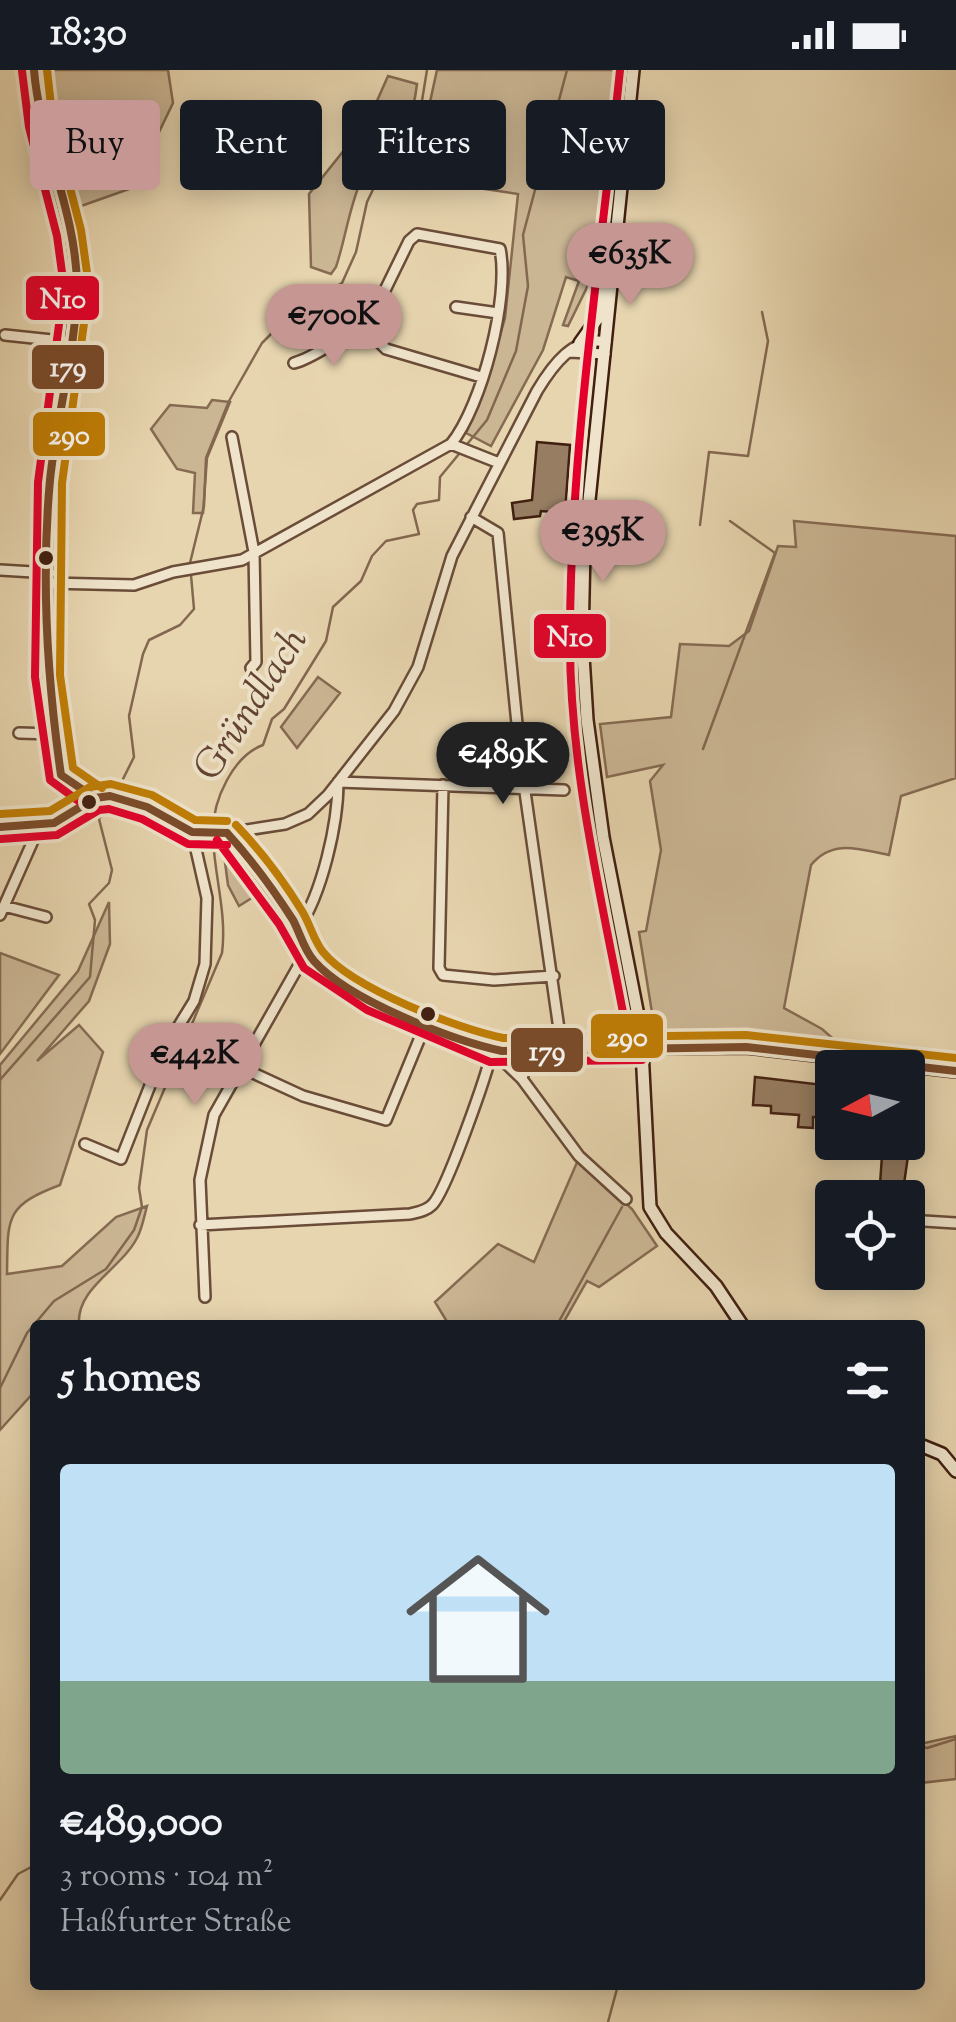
<!DOCTYPE html>
<html lang="en">
<head>
<meta charset="utf-8">
<style>
  body { margin:0; font-family:"Sorts Mill Goudy",serif; background:#20242c; color:#f1f3f6; height:100vh; display:flex; flex-direction:column; font-size:38px; white-space:nowrap }
  * { box-sizing:border-box; margin:0 }
  p { font-size:32px; color:#9ea1a6 }
  .icon { flex:none; width:55px; height:55px; fill:none; stroke:currentColor; stroke-width:2; stroke-linecap:round; stroke-linejoin:round }
  .map { position:relative; flex:1; overflow:hidden }
  .panel { position:absolute; left:30px; top:1250px; width:895px; height:670px; display:flex; flex-direction:column; background:#171b24; border-radius:10px; box-shadow:0 5px 25px #0003 }
  .panel>* { flex:none }
  .top-card { position:absolute; left:30px; top:30px; width:898px; height:90px; display:flex; gap:20px }
  .needle { width:65px; rotate:263deg }
  .buttons { position:absolute; left:815px; top:980px; display:grid; gap:20px }
  .buttons a { display:grid; place-items:center; width:110px; height:110px; border-radius:10px; background:#171b24; box-shadow:0 5px 25px #0003; font-size:50px }
  .price { position:absolute; translate:-50% -85px; padding:0 22px; border-radius:35px; background:#c59692; color:#111; font-size:32px; line-height:65px; filter:drop-shadow(0 2px 5px #0008) }
  .price::after { content:''; position:absolute; left:50%; top:60px; width:30px; height:22px; margin-left:-15px; background:inherit; clip-path:polygon(0 0,100% 0,50% 100%) }
  .price.selected { background:#222; color:#fff }
  ul { padding:0; list-style:none }
  li { display:grid; align-content:center; gap:20px; height:530px; padding:0 30px }
  li span { display:grid; place-items:center; height:310px; border-radius:10px; color:#555 }
  li>.icon { margin-inline-start:auto }
  span .icon { width:180px; height:180px; fill:#fffc; stroke-width:1 }
  li b { font-size:42px }
  h2 { display:flex; justify-content:space-between; align-items:center; height:120px; padding:0 30px; font-size:42px }
  .chip { padding:0 35px; border-radius:10px; background:#171b24; box-shadow:0 5px 25px #0003; font-size:35px; line-height:90px }
  .chip.selected { background:#c59692; color:#111 }
  .status { display:flex; justify-content:space-between; align-items:center; height:70px; padding:0 50px; background:#171b24; direction:ltr }
  .status svg { height:28px; fill:currentColor }
  .map>svg:first-child { display:block }
  .green { fill:#cbb694; stroke:#866a52; stroke-width:2.5 }
  .lines { fill:none; stroke-linecap:round; stroke-linejoin:round }
  .stream { stroke:#83674f; stroke-width:2.5 }
  .building { fill:#977e63; stroke:#411f10; stroke-width:2.5 }
  .minor-casing { stroke:#6a4c38; stroke-width:14 }
  .tertiary-casing { stroke:#6a4c38; stroke-width:15 }
  .secondary-casing { stroke:#411f10; stroke-width:16 }
  .minor { stroke:#efe4cb; stroke-width:9 }
  .tertiary { stroke:#efe4cb; stroke-width:10 }
  .secondary { stroke:#efe4cb; stroke-width:11 }
  .bus-1-casing { stroke:#efe4cb; stroke-width:15 }
  .bus-2-casing { stroke:#efe4cb; stroke-width:15 }
  .bus-3-casing { stroke:#efe4cb; stroke-width:15 }
  .bus-1 { stroke:#7a4b2a; stroke-width:8 }
  .bus-2 { stroke:#e4002b; stroke-width:8 }
  .bus-3 { stroke:#c07e05; stroke-width:8 }
  .bus-dot { fill:#411f10; stroke:#efe4cb; stroke-width:4 }
  .labels { text-anchor:middle; stroke-width:8; stroke-linejoin:round; paint-order:stroke }
  .water-label { font-size:40px; font-style:italic; fill:#624330; stroke:#efe4cb }
  .line-badge { stroke:#efe4cb; stroke-width:4 }
  .badge-label { font-size:28px; text-anchor:middle; font-weight:bold; fill:#fff }
</style>
</head>
<body>
<div class="status"><b>18:30</b><svg viewBox="0 0 49 12"><path d="M0 12V9h3v3zM5 12V6h3v6zM10 12V3h3v9zM15 12V0h3v12zM26 1h20v11H26zM47 4h2v5h-2z"/></svg></div>
<div class="map">
<svg width="956" height="1952" viewBox="0 0 956 1952">
  <rect width="100%" height="100%" fill="#e7d5af"/>
  <filter id="stains"><feTurbulence type="fractalNoise" baseFrequency=".002" numOctaves="4"/><feColorMatrix values="0 0 0 0 .2 0 0 0 0 .09 0 0 0 0 .02 0 0 0 .5 -.17"/></filter>
  <radialGradient id="worn" r=".72"><stop offset=".6" stop-color="#630" stop-opacity="0"/><stop offset="1" stop-color="#630" stop-opacity=".3"/></radialGradient>
  <path class="green" d="M42,0H168L173,33L132,118L67,141C72,120 58,100 53,80C47,54 44,27 42,0Z
    M437,0H617V46L595,201L568,256L563,255L579,211L566,207L543,280L491,376L466,363L487,310L505,248L518,124L451,114L454,101L425,97L415,116L383,101L430,32Z
    M388,6L417,14C410,77 381,68 360,113C349,139 345,170 336,197L331,204L311,197L309,124L369,49Z
    M212,330L230,332L207,388L203,443H193L195,403L177,399L151,359L170,335L207,338Z
    M794,451L956,466V708L901,726L889,785C859,779 832,769 811,795L784,938L822,959L845,979L667,968L654,955L639,862L646,861L661,780L650,711L663,695L607,707L600,654L671,647L680,574L729,576L749,561L778,476L796,477Z
    M318,607L340,623L297,678L281,657Z
    M226,771L263,821L239,836L228,815L223,777Z
    M109,832L110,874L89,931L37,991L79,955L103,982L60,1115C4,1136 8,1148 7,1204L62,1196L116,1147L147,1136C144,1147 142,1159 137,1168C121,1199 76,1218 79,1255H35V1321L0,1360V995L78,901Z
    M0,883L59,905L0,984Z
    M578,1090L632,1139L657,1176L599,1217L587,1211L562,1255H449L435,1232L498,1174L534,1192Z
    M956,1666V1709L920,1713V1674Z"/>
  <g class="lines">
    <path class="stream" d="M700,455L709,382L748,386L768,271L762,242
      M190,493L204,436L206,388L229,331L262,273L294,241L342,213L356,182L367,132L392,80L420,43L427,0
      M703,679L775,483L730,451
      M119,717L134,687L129,646L143,584L149,570L180,555L194,539L191,505
      M213,761C213,730 233,686 263,675L272,649L284,639L326,571L333,537L361,511L372,486L386,471L419,464L413,440L417,434L439,430L440,407L487,350L516,281L528,216L523,165L567,0
      M0,1010L90,907L95,850L89,834L109,813L112,800L99,749L109,734
      M557,1255L622,1137
      M0,1318L27,1263L54,1231L106,1199L134,1160L142,1137L139,1118L147,1060L222,883C227,845 215,808 213,769
      M920,1676L927,1678L956,1669
      M0,1830L18,1804L35,1795
      M608,1952L618,1915"/>
  </g>
  <path class="building" d="M537,372L570,375L565,443L541,441L540,446L514,449L512,433L532,430Z
    M755,1007L832,1016V1048L813,1047V1058L798,1057L799,1045L771,1043V1036L753,1035Z
    M883,1072H910L902,1128H879Z"/>
  <g class="lines">
    <defs>
      <path id="minor" d="M34,0C36,75 74,144 77,217L50,412L47,606L61,705L95,728
        M456,237L498,243
        M366,259L386,279L481,307
        M5,265L71,272
        M570,282L605,284
        M294,293C320,286 343,262 366,259
        M232,367L254,482L256,592L251,598
        M451,374L499,393
        M471,447L498,463L521,694L562,980
        M0,500L50,503
        M49,513L134,515L173,502L242,490L451,374C482,336 510,227 500,179L417,164L409,171L366,259
        M19,663L54,664
        M443,715L439,898L443,905L494,910L554,906
        M227,763L285,754L308,744L328,725L394,641L418,597L452,486L537,321C552,296 574,265 606,272
        M4,836L46,847
        M0,845L40,755
        M298,859C322,824 338,754 338,712L564,720
        M492,980L522,1009L579,1086L626,1129
        M240,997L303,1026L386,1050L426,953
        M522,1009L525,997L536,981
        M85,1074L121,1089L164,980L194,931L205,894L207,828L192,762
        M908,1150L956,1153
        M200,1155L410,1144C418,1142 426,1141 432,1135C446,1122 488,1002 492,980
        M205,1227L200,1110L214,1045L307,881"/>
      <path id="tertiary" d="M0,757L54,753L95,728L110,726L147,737L192,762L227,763L290,847L314,890L373,929L492,980L642,978"/>
      <path id="secondary" d="M633,0L584,479L582,570L587,650L603,767L641,961L650,1137L666,1163L716,1216L742,1255
        M580,273L597,249L606,220
        M642,978L746,977L956,1001
        M920,1375L942,1384L956,1401"/>
    </defs>
    <use href="#minor" class="minor-casing"/>
    <use href="#tertiary" class="tertiary-casing"/>
    <use href="#secondary" class="secondary-casing"/>
    <use href="#minor" class="minor"/>
    <use href="#tertiary" class="tertiary"/>
    <use href="#secondary" class="secondary"/>
    <defs>
      <path id="bus-1" d="M34,0C40,73 76,142 77,215C77,275 56,349 50,410C41,508 47,608 61,705L95,728
        M0,757L54,753L95,728L110,726L147,737L192,762L227,763
        M227,763C252,790 273,819 293,850C300,863 304,880 314,891C348,930 452,970 502,981L746,977L956,1001"/>
      <path id="bus-2" d="M620,0C601,185 570,382 570,567C569,705 606,845 630,980
        M22,1L29,57L57,166L64,217L38,412L35,607L50,710L88,738
        M1,769L57,765L99,740L109,739L142,749L188,774L227,775
        M217,770L279,854L304,898L367,940L490,992L642,990"/>
      <path id="bus-3" d="M47,0L53,53L81,160L89,217L62,413L60,605L73,698L102,718
        M0,744L50,741L90,717L111,714L152,725L195,750L227,751
        M236,755C261,781 283,810 302,841C310,854 314,871 323,882C352,918 458,959 503,968L746,965L956,988"/>
    </defs>
    <use href="#bus-1" class="bus-1-casing"/>
    <use href="#bus-2" class="bus-2-casing"/>
    <use href="#bus-3" class="bus-3-casing"/>
    <use href="#bus-1" class="bus-1"/>
    <use href="#bus-2" class="bus-2"/>
    <use href="#bus-3" class="bus-3"/>
  </g>
  <g class="bus-dot">
    <circle cx="46" cy="488" r="9"/>
    <circle cx="89" cy="732" r="9"/>
    <circle cx="428" cy="944" r="9"/>
  </g>
  <g class="labels">
    <g class="water-label">
      <text transform="translate(249 633) rotate(-57)" y="14">Gründlach</text>
    </g>
  </g>
  <g class="line-badge">
    <rect x="24" y="204" width="77" height="48" rx="10" fill="#e4002b"/>
    <rect x="30" y="273" width="76" height="48" rx="10" fill="#7a4b2a"/>
    <rect x="31" y="340" width="76" height="48" rx="10" fill="#c07e05"/>
    <rect x="532" y="542" width="76" height="48" rx="10" fill="#e4002b"/>
    <rect x="589" y="942" width="76" height="48" rx="10" fill="#c07e05"/>
    <rect x="509" y="956" width="76" height="48" rx="10" fill="#7a4b2a"/>
  </g>
  <g class="badge-label">
    <text x="63" y="238">N10</text>
    <text x="68" y="306">179</text>
    <text x="69" y="374">290</text>
    <text x="570" y="576">N10</text>
    <text x="627" y="976">290</text>
    <text x="547" y="990">179</text>
  </g>
  <rect width="100%" height="100%" filter="url(#stains)"/>
  <rect width="100%" height="100%" fill="url(#worn)"/>
</svg>
<div class="buttons">
<a><svg class="needle" viewBox="-14 -14 28 28"><path d="M0-13l5 13h-10z" fill="#e53935"/><path d="M0 13l5-13h-10z" fill="#9ea1a6"/></svg></a>
<a><svg class="icon" aria-label="locate" viewBox="0 0 24 24"><circle cx="12" cy="12" r="6"/><path d="M12 2v4M12 18v4M2 12h4M18 12h4"/></svg></a>
</div>
<b class="price" style="left:630px;top:238px">€635K</b>
<b class="price" style="left:334px;top:299px">€700K</b>
<b class="price" style="left:603px;top:515px">€395K</b>
<b class="price selected" style="left:503px;top:737px">€489K</b>
<b class="price" style="left:195px;top:1038px">€442K</b>
<div class="top-card">
<a class="chip selected">Buy</a>
<a class="chip">Rent</a>
<a class="chip">Filters</a>
<a class="chip">New</a>
</div>
<section class="panel">
<h2>5 homes<svg class="icon" aria-label="filters" viewBox="0 0 24 24"><path d="M4 7h16M4 17h16"/><circle cx="9" cy="7" r="2"/><circle cx="15" cy="17" r="2"/></svg></h2>
<ul>
<li><span style="background:linear-gradient(#bfe0f5 70%,#7fa58c 0)"><svg class="icon" aria-label="home" viewBox="0 0 24 24"><path d="M3 11l9-7 9 7M6 9v11h12V9"/></svg></span><div><b>€489,000</b><p>3 rooms · 104 m²</p><p>Haßfurter Straße</p></div></li>
</ul>
</section>
</div>
</body>
</html>
